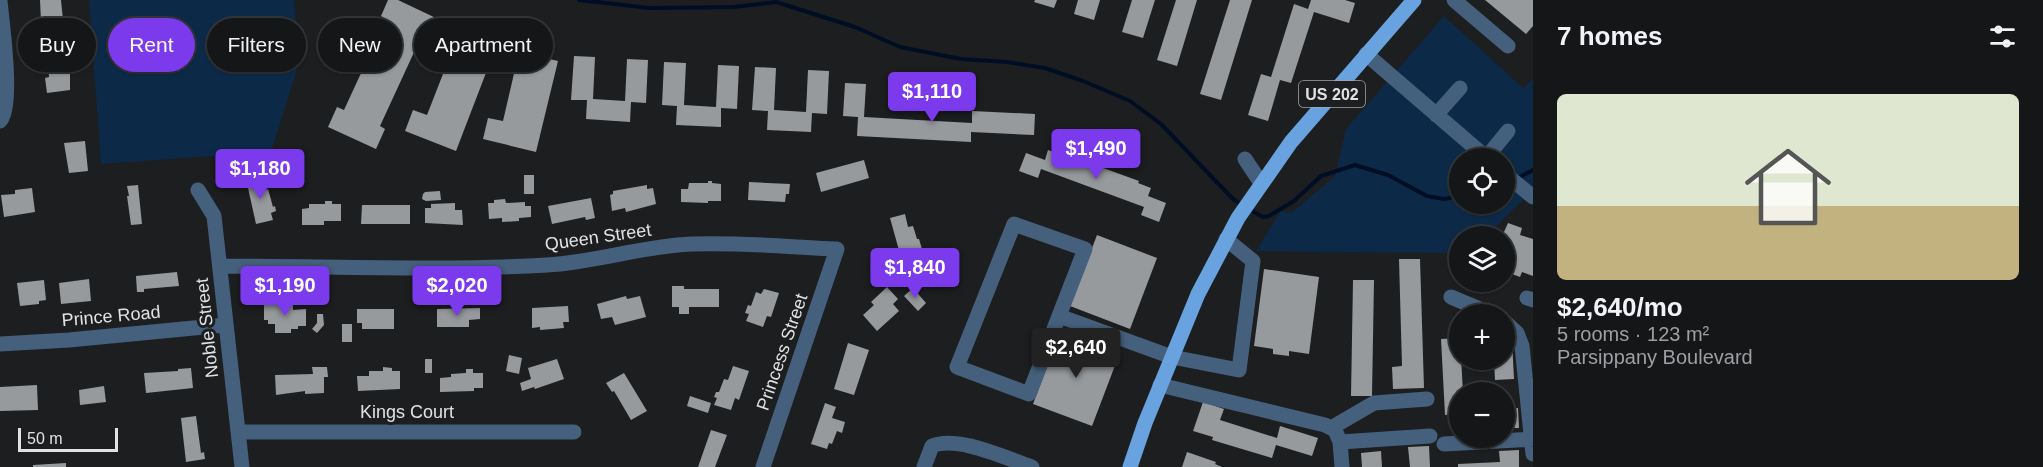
<!DOCTYPE html>
<html lang="en">
<head>
<meta charset="utf-8">
<style>
  body { margin:0; font-family:Arial,sans-serif; background:#1e1f21; color:#f1f3f6; height:100vh; display:flex; flex-direction:column; font-size:22px; white-space:nowrap }
  * { box-sizing:border-box; margin:0 }
  p { font-size:20px; color:#9d9fa2 }
  .icon { flex:none; width:33px; height:33px; fill:none; stroke:currentColor; stroke-width:2; stroke-linecap:round; stroke-linejoin:round }
  .map { position:relative; flex:1; overflow:hidden }
  .drawer { display:flex; flex-direction:column; background:#151618; width:510px }
  .drawer>* { flex:none }
  .top-card { position:absolute; left:18px; top:18px; width:570px; height:54px; display:flex; gap:12px }
  .controls { position:absolute; left:1449px; top:148px; display:grid; gap:12px }
  .controls a { display:grid; place-items:center; width:66px; height:66px; border-radius:50%; background:#151618; box-shadow:0 2px 4px #0004,0 0 0 2px #343537; font-size:30px }
  .scale { position:absolute; left:18px; bottom:15px; width:100px; box-sizing:border-box; padding-left:6px; border:3px solid #e1e2e4; border-top:0; font-size:16px; line-height:21px; white-space:nowrap; color:#e1e2e4; -webkit-text-stroke:4px #1c1e20; paint-order:stroke }
  .price { position:absolute; translate:-50% -51px; padding:0 14px; border-radius:6px; background:#7c3aed; color:#fff; font-size:20px; line-height:39px; filter:drop-shadow(0 2px 3px #0008) }
  .price::after { content:''; position:absolute; left:50%; top:36px; width:18px; height:14px; margin-left:-9px; background:inherit; clip-path:polygon(0 0,100% 0,50% 100%) }
  .price.current { background:#222; color:#fff }
  ul { padding:0; list-style:none }
  li { display:grid; align-content:center; gap:12px; height:318px; padding:0 24px }
  li span { display:grid; place-items:center; height:186px; border-radius:9px; color:#555 }
  li>.icon { margin-inline-start:auto }
  span .icon { width:108px; height:108px; fill:#fffc; stroke-width:1 }
  li b { font-size:26px }
  h2 { display:flex; justify-content:space-between; align-items:center; height:72px; padding:0 24px; font-size:26px }
  .pill { padding:0 21px; border-radius:27px; background:#151618; box-shadow:0 2px 4px #0004,0 0 0 2px #343537; font-size:21px; line-height:54px }
  .pill.current { background:#7c3aed; color:#fff }
  main { display:flex; flex:1; min-height:0 }
  .map>svg:first-child { display:block }
  .green { fill:#0c2a47; fill-rule:evenodd }
  .lines { fill:none; stroke-linecap:round; stroke-linejoin:round }
  .stream { stroke:#000e24; stroke-width:4 }
  .building { fill:#979a9d }
  .minor { stroke:#45607d; stroke-width:15 }
  .major { stroke:#68a3df; stroke-width:15 }
  .labels { text-anchor:middle; stroke-width:6; stroke-linejoin:round; paint-order:stroke }
  .shield { fill:#1c1e20; stroke:#a6a7a9; stroke-width:1.5 }
  .shield-label { font-size:16px; font-weight:bold; fill:#e1e2e4 }
  .street-label { font-size:18px; fill:#e1e2e4; stroke:#1c1e20 }
</style>
</head>
<body>
<main>
<div class="map">
<svg width="1533" height="467" viewBox="0 0 1533 467">
  <rect width="100%" height="100%" fill="#1c1e20"/>
  <path class="green" d="M89,0H294L300,60L271,152L101,164Z
    M1444,16L1523,88L1533,79V190L1485,237H1460L1459,262L1457,264L1446,253L1256,251L1281,211L1291,213L1335,176L1346,129ZM1460,159H1504V204H1460Z"/>
  <g class="lines">
    <path class="stream" d="M579,0L649,8L734,7L776,2L855,27L900,47L961,59L1007,62L1045,68L1083,81L1130,101L1161,124L1233,199L1242,205
      M1516,179L1533,170
      M1249,209L1263,217L1269,216L1294,201L1321,176L1355,165L1388,175L1427,196L1444,199L1460,196"/>
  </g>
  <path class="building" d="M40,0H61L63,20L41,22Z
    M388,0H398L438,19L429,38L422,35L380,126L385,129L376,149L328,127L337,107L344,110L386,19L381,16Z
    M1035,0H1057L1054,8L1034,2Z
    M1078,0H1100L1094,20L1074,14Z
    M1132,0H1155L1143,38L1122,32Z
    M1176,0H1197L1177,66L1157,60Z
    M1230,0H1252L1221,100L1200,94Z
    M1311,0H1345L1355,3L1349,23L1314,12L1291,83L1280,80L1268,121L1248,115L1261,74L1271,77L1294,4L1308,9Z
    M1485,0H1533V26L1526,34Z
    M459,16L509,35L500,55L494,52L456,151L405,131L413,110L427,115L457,38L451,35Z
    M519,52L558,61L536,152L483,139L488,118L503,121Z
    M574,56L595,57L593,99L625,101L627,59L648,60L646,103L631,102L630,122L586,119L587,100H571Z
    M70,61V90L47,93L45,78L49,77L48,64Z
    M664,62L686,63L684,105L716,107L718,65L739,66L737,109L721,108V127L676,125L677,106L662,105Z
    M755,67L776,68L774,110L806,112L808,70L829,71L827,114L812,113L811,132L767,130L768,111L752,110Z
    M845,83L866,84L864,117L972,123V111L1035,114L1034,135L971,132V142L857,136L858,117L843,116Z
    M85,141L88,171L69,173L64,143Z
    M1048,150L1061,155L1062,153L1139,181L1138,183L1151,188L1148,196L1166,203L1159,222L1141,215L1144,207L1041,169L1038,178L1019,171L1026,153L1045,160Z
    M864,160L869,178L821,192L816,173Z
    M524,175H534V194H524Z
    M261,176L265,190L268,189L273,207L275,206L276,211L271,213L273,220L256,224L246,179Z
    M708,181H712V183L721,184V201H708V203L681,202V189H688L689,183H708Z
    M749,182L790,184L789,194H786L785,202L748,200Z
    M138,185L142,224L131,225L127,196H129L127,186Z
    M647,185V189L653,188L656,204L626,212L625,208L612,211L610,195L613,194V191Z
    M32,188L35,212L4,217L1,195L15,194V190Z
    M440,191L441,200L426,201L422,199L423,194L425,192Z
    M591,198L595,218L586,220L585,217L552,224L548,206Z
    M505,199L506,203L525,202V206H531V217L519,218V221L502,222V218L489,219L488,203H494V200Z
    M325,201H332V204H341V221H324V225H302V209L309,208V204H325Z
    M455,203V210H462L463,225L425,223V208H431V204Z
    M362,205H410V224H361Z
    M905,214L908,227L913,226L917,239H919L922,249H919L921,256L902,261L890,218Z
    M1508,223L1522,228L1520,235L1533,239V276L1522,272L1520,277L1504,271V237H1497L1500,231L1504,232Z
    M1097,235L1157,258L1130,329L1070,306Z
    M1399,259H1420L1424,388L1393,389L1392,367L1402,366Z
    M1264,269L1319,277L1309,354L1289,351V356L1273,354V349L1254,346Z
    M177,272L179,286L144,289V292H137L136,276Z
    M89,279L91,301L61,304L59,283Z
    M44,280L46,300L39,301V304L20,306L17,283Z
    M1353,280H1374L1372,396H1351Z
    M672,286H684V289H719V307H689V314H679V307H672Z
    M887,287L898,299L893,304L899,311L877,331L863,315L874,305L871,302Z
    M913,288L926,303L918,311L904,296Z
    M764,289L779,293L771,317L767,316L763,327L746,321L749,314L745,313L748,305L751,306L756,292L761,294Z
    M626,296L627,299L640,296L646,317L615,325L612,317L601,319L597,304Z
    M264,304H293V310L306,309V326H298V329H291V333H275V324H268V320H264Z
    M568,306L569,322H563L564,328L540,330V327L532,328V308Z
    M480,308V319L469,320V327H437V309Z
    M357,309H394V329H362V323H357Z
    M317,314H323L324,325L317,333L312,329L317,323Z
    M342,324H352V342H342Z
    M1060,333L1119,355L1092,426L1033,404Z
    M1460,338L1463,393H1460V424H1458L1457,414L1445,415L1441,339Z
    M1504,340H1512L1514,379L1495,380L1494,360H1504Z
    M848,343L869,350L854,395L834,389Z
    M509,355L522,358L519,374L506,371Z
    M425,359H432V373H425Z
    M557,359L564,379L535,389L534,387L522,391L520,383L531,379L528,368Z
    M733,366L749,371L739,400L735,398L731,410L714,405L717,398L714,397L716,392H719L724,379L728,380Z
    M312,367H327L328,377H324V393L305,394V391L276,395L275,375L313,374Z
    M383,367L392,368V371H400V389L358,391L357,376H369V371H383Z
    M191,368L193,388L146,393L144,373L178,371V369Z
    M466,369H473V373H483V388H474V391L440,392V378L451,377V374L466,373Z
    M624,373L647,411L631,420L614,391L612,392L606,383Z
    M37,385L38,410L0,411V387Z
    M104,386L106,402L80,405L79,390Z
    M690,396L711,403L708,413L687,406Z
    M1203,402L1224,409L1220,420L1277,438L1280,426L1318,438L1312,456L1276,445L1272,458L1212,440L1213,437L1193,431Z
    M825,403L836,407L832,418L845,422L842,433L837,431L832,444L829,443L827,449L811,444Z
    M1518,408L1519,428H1504V409Z
    M196,416L201,453L204,452L205,459L186,462L181,418Z
    M711,430L727,435L715,467H698Z
    M1429,446L1430,467H1410L1408,447Z
    M1519,450V467H1458V464L1500,462L1499,451Z
    M1381,451L1382,467H1362L1361,453Z
    M1187,452L1216,462L1215,464L1222,467H1182Z
    M66,463V467H33V465Z"/>
  <g class="lines">
    <path class="minor" d="M1454,0L1508,46
      M0,1C2,22 14,108 0,121
      M1366,54L1488,159
      M1436,115L1460,88
      M1486,158L1508,131
      M1245,159L1261,183
      M1504,173L1533,197
      M198,190L214,216L242,467
      M220,266C328,266 439,271 547,265C596,262 643,246 691,244C740,242 788,247 837,249L763,467
      M1451,297L1494,315
      M1527,298L1533,300
      M1059,316L1029,394L957,367L1014,224L1085,249L1059,316L1172,357L1239,370L1253,261L1226,239
      M1504,321L1517,333L1522,346L1533,454
      M0,344L69,340L225,325
      M1160,385L1325,425L1335,430L1340,442L1342,467
      M1331,428L1374,403L1427,399
      M239,432H574
      M1340,442L1430,436
      M1444,444L1533,439
      M924,467L932,446C957,435 1005,458 1032,467"/>
    <path class="major" d="M1130,467L1145,423L1198,294L1238,218L1291,142L1414,0"/>
  </g>
  <g class="labels">
    <rect class="shield" x="1299" y="81" width="66" height="26" rx="4.5"/>
    <g class="shield-label">
      <text x="1332" y="100">US 202</text>
    </g>
    <g class="street-label">
      <text transform="translate(598 237) rotate(-8)" y="6">Queen Street</text>
      <text transform="translate(111 316) rotate(-5)" y="6">Prince Road</text>
      <text transform="translate(207 328) rotate(-96)" y="6">Noble Street</text>
      <text transform="translate(782 352) rotate(-71)" y="6">Princess Street</text>
      <text x="407" y="418">Kings Court</text>
    </g>
  </g>
</svg>
<div class="controls">
<a><svg class="icon" aria-label="locate" viewBox="0 0 24 24"><circle cx="12" cy="12" r="6"/><path d="M12 2v4M12 18v4M2 12h4M18 12h4"/></svg></a>
<a><svg class="icon" aria-label="layers" viewBox="0 0 24 24"><path d="M12 4l9 5-9 5-9-5zM3 14l9 5 9-5"/></svg></a>
<a>+</a>
<a>−</a>
</div>
<div class="scale">50 m</div>
<b class="price" style="left:932px;top:123px">$1,110</b>
<b class="price" style="left:1096px;top:180px">$1,490</b>
<b class="price" style="left:260px;top:200px">$1,180</b>
<b class="price" style="left:915px;top:299px">$1,840</b>
<b class="price" style="left:285px;top:317px">$1,190</b>
<b class="price" style="left:457px;top:317px">$2,020</b>
<b class="price current" style="left:1076px;top:379px">$2,640</b>
<div class="top-card">
<a class="pill">Buy</a>
<a class="pill current">Rent</a>
<a class="pill">Filters</a>
<a class="pill">New</a>
<a class="pill">Apartment</a>
</div>
</div>
<section class="drawer">
<h2>7 homes<svg class="icon" aria-label="filters" viewBox="0 0 24 24"><path d="M4 7h16M4 17h16"/><circle cx="9" cy="7" r="2"/><circle cx="15" cy="17" r="2"/></svg></h2>
<ul>
<li><span style="background:linear-gradient(#dfe7d0 60%,#c2b280 0)"><svg class="icon" aria-label="home" viewBox="0 0 24 24"><path d="M3 11l9-7 9 7M6 9v11h12V9"/></svg></span><div><b>$2,640/mo</b><p>5 rooms · 123 m²</p><p>Parsippany Boulevard</p></div></li>
</ul>
</section>
</main>
</body>
</html>
